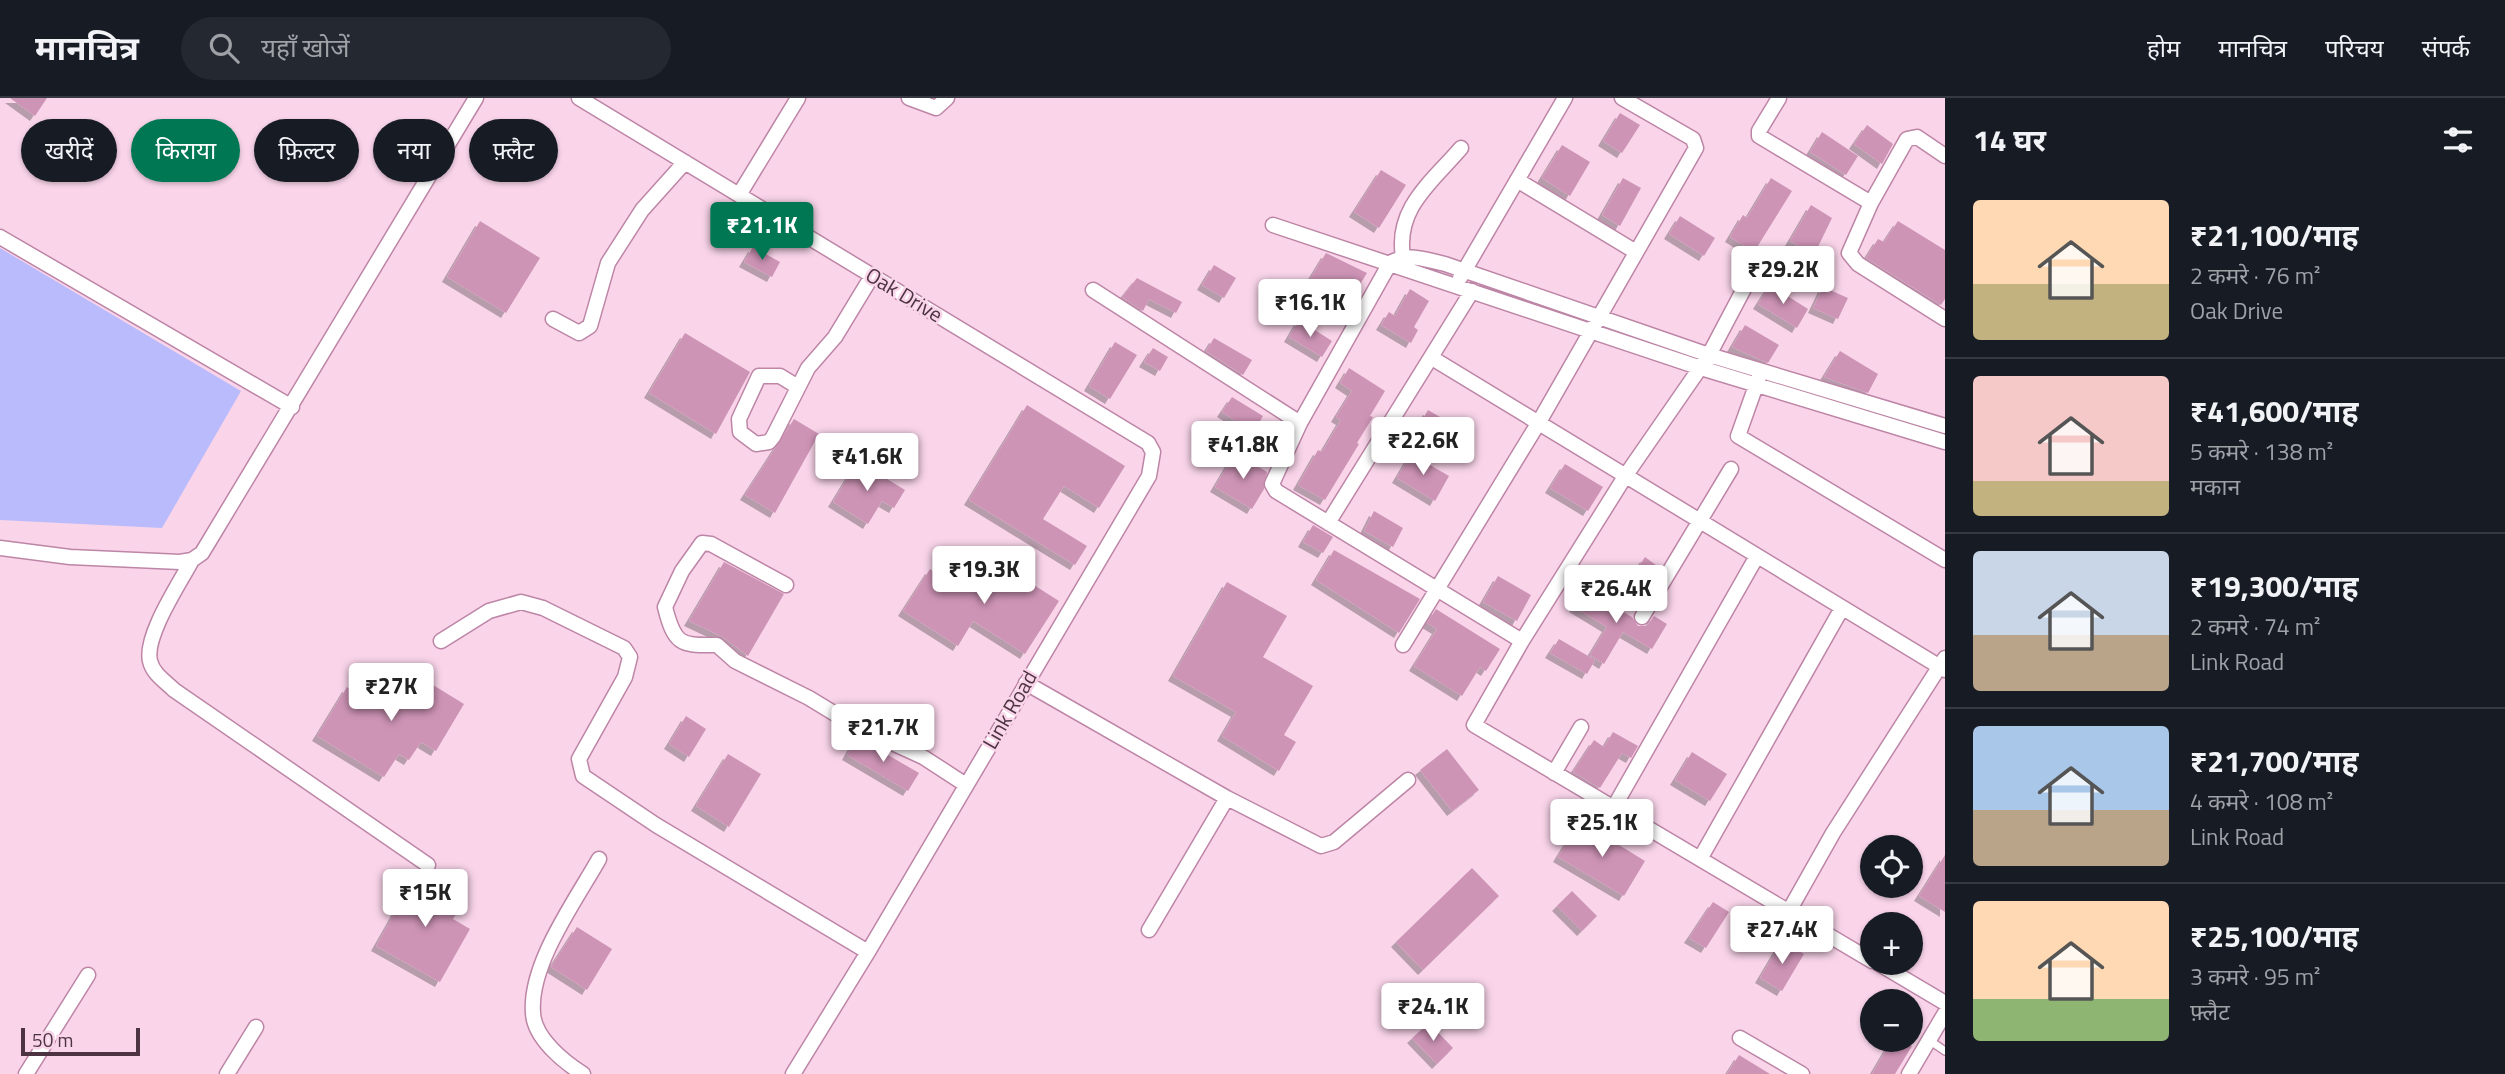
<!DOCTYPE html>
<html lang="hi">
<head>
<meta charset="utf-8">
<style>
  body { margin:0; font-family:"Titillium Web","Noto Sans Devanagari",sans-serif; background:#242831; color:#f1f3f6; height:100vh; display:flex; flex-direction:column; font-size:26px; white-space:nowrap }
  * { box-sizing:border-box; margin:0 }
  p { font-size:23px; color:#9ea1a6 }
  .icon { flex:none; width:38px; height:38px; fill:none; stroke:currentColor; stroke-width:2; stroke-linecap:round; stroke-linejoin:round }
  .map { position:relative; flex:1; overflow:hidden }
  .details { display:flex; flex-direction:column; background:#171b24; width:560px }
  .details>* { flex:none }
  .hud { position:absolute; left:21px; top:21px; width:665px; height:63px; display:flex; gap:14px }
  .buttons { position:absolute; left:1860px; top:737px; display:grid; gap:14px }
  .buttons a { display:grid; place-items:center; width:63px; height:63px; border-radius:50%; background:#171b24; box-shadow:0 2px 5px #0004; font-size:35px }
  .scale { position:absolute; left:21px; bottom:18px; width:119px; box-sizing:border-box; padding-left:7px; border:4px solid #4c3442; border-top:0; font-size:19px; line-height:24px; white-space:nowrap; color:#4c3442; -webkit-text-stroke:5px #fad5ea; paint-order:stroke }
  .price { position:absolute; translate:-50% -60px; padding:0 16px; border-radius:7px; background:#fff; color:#222; font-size:23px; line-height:46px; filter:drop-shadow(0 2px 4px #0008) }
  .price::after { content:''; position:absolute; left:50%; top:42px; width:21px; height:16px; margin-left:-10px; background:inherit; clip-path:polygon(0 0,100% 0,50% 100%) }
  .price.on { background:#007753; color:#fff }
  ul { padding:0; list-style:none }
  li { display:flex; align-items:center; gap:21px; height:175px; padding:0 28px }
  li+li { border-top:2px solid #363941 }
  li span { display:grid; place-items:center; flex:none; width:196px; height:140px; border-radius:7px; color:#555 }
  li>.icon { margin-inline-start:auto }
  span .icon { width:84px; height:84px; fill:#fffc; stroke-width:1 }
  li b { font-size:30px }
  h2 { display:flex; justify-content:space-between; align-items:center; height:84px; padding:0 28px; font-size:30px }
  .chip { padding:0 24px; border-radius:32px; background:#171b24; box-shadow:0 2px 5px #0004; font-size:24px; line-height:63px }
  .chip.on { background:#007753; color:#fff }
  header { display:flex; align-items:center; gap:42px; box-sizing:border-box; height:98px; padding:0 35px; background:#171b24; border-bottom:2px solid #363941 }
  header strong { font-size:33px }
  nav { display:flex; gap:38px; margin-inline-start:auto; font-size:24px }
  .search { width:490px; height:63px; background:#242831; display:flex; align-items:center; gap:18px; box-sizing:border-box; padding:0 24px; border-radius:38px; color:#9ea1a6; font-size:26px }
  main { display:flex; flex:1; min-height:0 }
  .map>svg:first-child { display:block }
  .green { fill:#babbfc }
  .building { fill:#ce94b6; filter:url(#shadow) }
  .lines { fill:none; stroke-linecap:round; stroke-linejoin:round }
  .lane-casing { stroke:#bd85a6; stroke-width:10 }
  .street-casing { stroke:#bd85a6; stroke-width:17 }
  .lane { stroke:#fff; stroke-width:7 }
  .street { stroke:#fff; stroke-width:14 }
  .labels { text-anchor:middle; stroke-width:5; stroke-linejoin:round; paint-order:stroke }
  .street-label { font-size:21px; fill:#4c3442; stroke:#fad5ea }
</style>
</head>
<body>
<header>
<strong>मानचित्र</strong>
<div class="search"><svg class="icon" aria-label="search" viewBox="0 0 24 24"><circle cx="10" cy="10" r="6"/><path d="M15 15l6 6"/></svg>यहाँ खोजें</div>
<nav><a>होम</a><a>मानचित्र</a><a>परिचय</a><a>संपर्क</a></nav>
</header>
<main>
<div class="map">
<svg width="1945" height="976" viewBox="0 0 1945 976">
  <defs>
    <filter id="shadow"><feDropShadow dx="-5" dy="5" stdDeviation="0" flood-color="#0004"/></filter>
  </defs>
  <rect width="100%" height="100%" fill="#fad5ea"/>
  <path class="green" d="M0,150L241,293L162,430L0,422Z"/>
  <path class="building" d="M10,0H47L35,18Z
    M1620,15L1640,27L1622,55L1603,43Z
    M1867,27L1893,46L1882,66L1854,46Z
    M1822,34L1858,58L1846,77L1810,54Z
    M1562,47L1590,64L1570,98L1542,80Z
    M1381,72L1406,87L1379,130L1354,114Z
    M1623,80L1641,90L1620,128L1602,117Z
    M1771,80L1792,93L1754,154L1730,139L1743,117L1747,120Z
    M1811,107L1832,120L1814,157L1790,143Z
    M1680,118L1715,140L1704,158L1669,136Z
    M480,123L540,160L506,215L447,179Z
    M1898,123L1945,152V201L1941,207L1866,160L1878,141L1884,144Z
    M753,149L780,164L772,179L744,164Z
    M1326,155L1367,175L1343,214L1304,191Z
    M1214,167L1236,180L1224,200L1202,187Z
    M1137,180L1182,204L1176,215L1149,201L1143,213L1122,199Z
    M1770,187L1808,211L1797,230L1758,206Z
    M1823,189L1848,200L1838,221L1813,210Z
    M1410,191L1429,203L1414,229L1418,232L1411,245L1381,227L1389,214L1395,218Z
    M1299,222L1332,243L1322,259L1289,239Z
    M1745,227L1779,247L1768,265L1732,249Z
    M685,235L750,274L716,336L649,295Z
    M1214,240L1252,262L1243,277L1206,253Z
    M1115,244L1137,257L1110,301L1089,288Z
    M1153,250L1168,259L1160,273L1144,264Z
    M1840,253L1878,276L1868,295L1824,279Z
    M1349,270L1385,293L1370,318L1373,319L1357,345L1359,346L1325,402L1298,387L1318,352L1322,354L1341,322L1336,319L1352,293L1340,285Z
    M1232,299L1263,318L1254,334L1222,314Z
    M1027,307L1125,368L1099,410L1064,388L1043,421L1087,448L1075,467L969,402Z
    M1428,312L1459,330L1450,346L1419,328Z
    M794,321L819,336L775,415L745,397Z
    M1235,355L1267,374L1264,391L1252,411L1215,389Z
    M1411,356L1449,378L1435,403L1397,380Z
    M858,363L905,392L894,410L882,403L868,426L833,404Z
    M1565,366L1603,389L1588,413L1550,390Z
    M1374,413L1403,430L1393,449L1364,433Z
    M1313,427L1333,439L1323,455L1303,444Z
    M1334,452L1420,501L1399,535L1316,482Z
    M988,458L1059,503L1025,556L973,523L958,548L903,513L930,471L966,494Z
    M1645,459L1660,470L1648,490L1632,479Z
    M724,464L784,496L748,558L723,539L689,523Z
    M1498,478L1531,497L1517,523L1483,504Z
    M1227,484L1287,518L1263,559L1313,588L1284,637L1296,644L1279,673L1222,638L1236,614L1173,578Z
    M1584,491L1632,519L1638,528H1647L1654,518L1667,526L1652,551L1623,534L1604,566L1590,557L1607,529L1574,509Z
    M1436,511L1500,551L1486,573L1480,569L1462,598L1414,568L1437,531L1427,525Z
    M1559,541L1595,562L1587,576L1550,555Z
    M407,571L464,606L436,653L421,644L409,662L399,656L384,679L317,638L347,589L383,611Z
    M686,618L706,631L689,659L669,646Z
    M1613,634L1638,648L1631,660L1622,655L1600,690L1573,674L1594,642L1604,649Z
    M857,639L919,675L908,693L847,657Z
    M1447,651L1479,692L1452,713L1420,672Z
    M1692,654L1727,676L1710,703L1675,682Z
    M728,656L761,676L729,729L696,708Z
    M1580,723L1645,763L1624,798L1558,759Z
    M1945,757V814L1919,798Z
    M1472,770L1499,798L1423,872L1396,844Z
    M434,775L452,785L444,798L461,808L453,821L470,831L440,884L376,848L414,781L427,788Z
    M1572,793L1597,818L1582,833L1557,808Z
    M1713,804L1729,814L1706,850L1689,840Z
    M577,829L612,851L587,892L551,869Z
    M1782,843L1804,856L1782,893L1760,880Z
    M1429,925L1453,950L1437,966L1412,940Z
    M1892,942H1902L1912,948L1895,976H1872Z
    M1739,957L1770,976H1727Z"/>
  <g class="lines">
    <defs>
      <path id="lane" d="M1929,942L1945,953"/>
      <path id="street" d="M579,0L1148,345L1153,354L1149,378L868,854L793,976
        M909,0L936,10L947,0
        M1779,0L1759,33V38L1871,105
        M1945,58L1917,39L1907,41L1871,105L1849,155L1858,166L1945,221
        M1517,82L1636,154
        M739,97L798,0
        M1273,127L1701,270L1945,344
        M0,139L292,309
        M1403,159C1395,110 1432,84 1461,50
        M1757,166L1709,257L1626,377L1522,543L1474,627L1872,863
        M1460,180L1565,0
        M1093,192L1300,325
        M553,221L579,235L590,228L608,165L642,112L685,64
        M1432,260L1945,572
        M1759,279L1738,338L1945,462
        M798,289L780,278H759L739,321L740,334L756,346L769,344L773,339L808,270L835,239L872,178
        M1328,425L1472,193
        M0,450L70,459L180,464L192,462L202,455L476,0
        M192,462C180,485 144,538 150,563C153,576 165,583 174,592L428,767
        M786,487L711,446L702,445L682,473L665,509C675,549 682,547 717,547L735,563L809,600L855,628L923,659L966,687
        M1642,519L1731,371
        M441,543L489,513L521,504L543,510L624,550L630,559L625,579L579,661L583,678L656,727L868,854
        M1522,543L1276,393L1272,386L1300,325L1390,165C1408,154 1426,162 1445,166L1709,257L1945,328
        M1403,547L1539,324L1696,50L1693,41L1622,0
        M1026,585L1227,700L1321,748L1334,744L1408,682
        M1554,675L1581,629
        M1614,709L1757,458
        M1700,761L1842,510
        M1789,813L1833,735L1945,560
        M1149,832L1227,700
        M1876,864L1945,905
        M1740,940L1802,976
        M26,976L88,877
        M227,976L256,929
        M583,976C564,964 534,940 533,915C529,866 576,802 599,761
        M1909,976L1945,915"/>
    </defs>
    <use href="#lane" class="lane-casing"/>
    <use href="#street" class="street-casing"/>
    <use href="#lane" class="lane"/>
    <use href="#street" class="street"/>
  </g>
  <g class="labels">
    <g class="street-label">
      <text transform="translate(904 197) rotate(31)" y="7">Oak Drive</text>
      <text transform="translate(1010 612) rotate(-60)" y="7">Link Road</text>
    </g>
  </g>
</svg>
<div class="buttons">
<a><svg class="icon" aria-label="locate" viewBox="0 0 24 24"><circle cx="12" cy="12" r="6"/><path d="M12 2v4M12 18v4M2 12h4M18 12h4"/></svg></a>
<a>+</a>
<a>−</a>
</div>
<div class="scale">50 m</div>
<b class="price on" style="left:762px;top:164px">₹21.1K</b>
<b class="price" style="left:1783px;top:208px">₹29.2K</b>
<b class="price" style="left:1310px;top:241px">₹16.1K</b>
<b class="price" style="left:1423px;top:379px">₹22.6K</b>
<b class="price" style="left:1243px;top:383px">₹41.8K</b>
<b class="price" style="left:867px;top:395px">₹41.6K</b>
<b class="price" style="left:984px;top:508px">₹19.3K</b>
<b class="price" style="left:1616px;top:527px">₹26.4K</b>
<b class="price" style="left:391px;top:625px">₹27K</b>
<b class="price" style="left:883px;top:666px">₹21.7K</b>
<b class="price" style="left:1602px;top:761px">₹25.1K</b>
<b class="price" style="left:425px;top:831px">₹15K</b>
<b class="price" style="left:1782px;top:868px">₹27.4K</b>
<b class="price" style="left:1433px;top:945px">₹24.1K</b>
<div class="hud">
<a class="chip">खरीदें</a>
<a class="chip on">किराया</a>
<a class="chip">फ़िल्टर</a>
<a class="chip">नया</a>
<a class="chip">फ़्लैट</a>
</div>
</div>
<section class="details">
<h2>14 घर<svg class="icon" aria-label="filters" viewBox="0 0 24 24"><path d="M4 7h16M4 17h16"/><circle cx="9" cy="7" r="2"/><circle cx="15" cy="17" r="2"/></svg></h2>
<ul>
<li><span style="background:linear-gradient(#ffd9b3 60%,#c2b280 0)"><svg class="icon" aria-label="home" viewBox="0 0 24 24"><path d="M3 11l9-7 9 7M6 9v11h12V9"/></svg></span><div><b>₹21,100/माह</b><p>2 कमरे · 76 m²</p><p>Oak Drive</p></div></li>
<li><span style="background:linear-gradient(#f6c9c9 75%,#c2b280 0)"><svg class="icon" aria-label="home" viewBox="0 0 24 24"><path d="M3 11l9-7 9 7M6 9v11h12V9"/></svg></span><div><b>₹41,600/माह</b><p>5 कमरे · 138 m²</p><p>मकान</p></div></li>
<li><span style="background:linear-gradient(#c9d6e8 60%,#b9a48a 0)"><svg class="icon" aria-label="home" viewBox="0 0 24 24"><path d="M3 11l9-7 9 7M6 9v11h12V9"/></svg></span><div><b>₹19,300/माह</b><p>2 कमरे · 74 m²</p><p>Link Road</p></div></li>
<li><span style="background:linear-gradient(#a9c7e8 60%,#b9a48a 0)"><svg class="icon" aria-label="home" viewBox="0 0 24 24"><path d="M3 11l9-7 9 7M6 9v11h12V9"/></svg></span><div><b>₹21,700/माह</b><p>4 कमरे · 108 m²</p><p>Link Road</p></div></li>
<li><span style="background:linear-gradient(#ffd9b3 70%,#8fb573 0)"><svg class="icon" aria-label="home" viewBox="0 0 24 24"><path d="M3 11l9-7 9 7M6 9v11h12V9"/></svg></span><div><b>₹25,100/माह</b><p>3 कमरे · 95 m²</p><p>फ़्लैट</p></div></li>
</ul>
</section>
</main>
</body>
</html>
